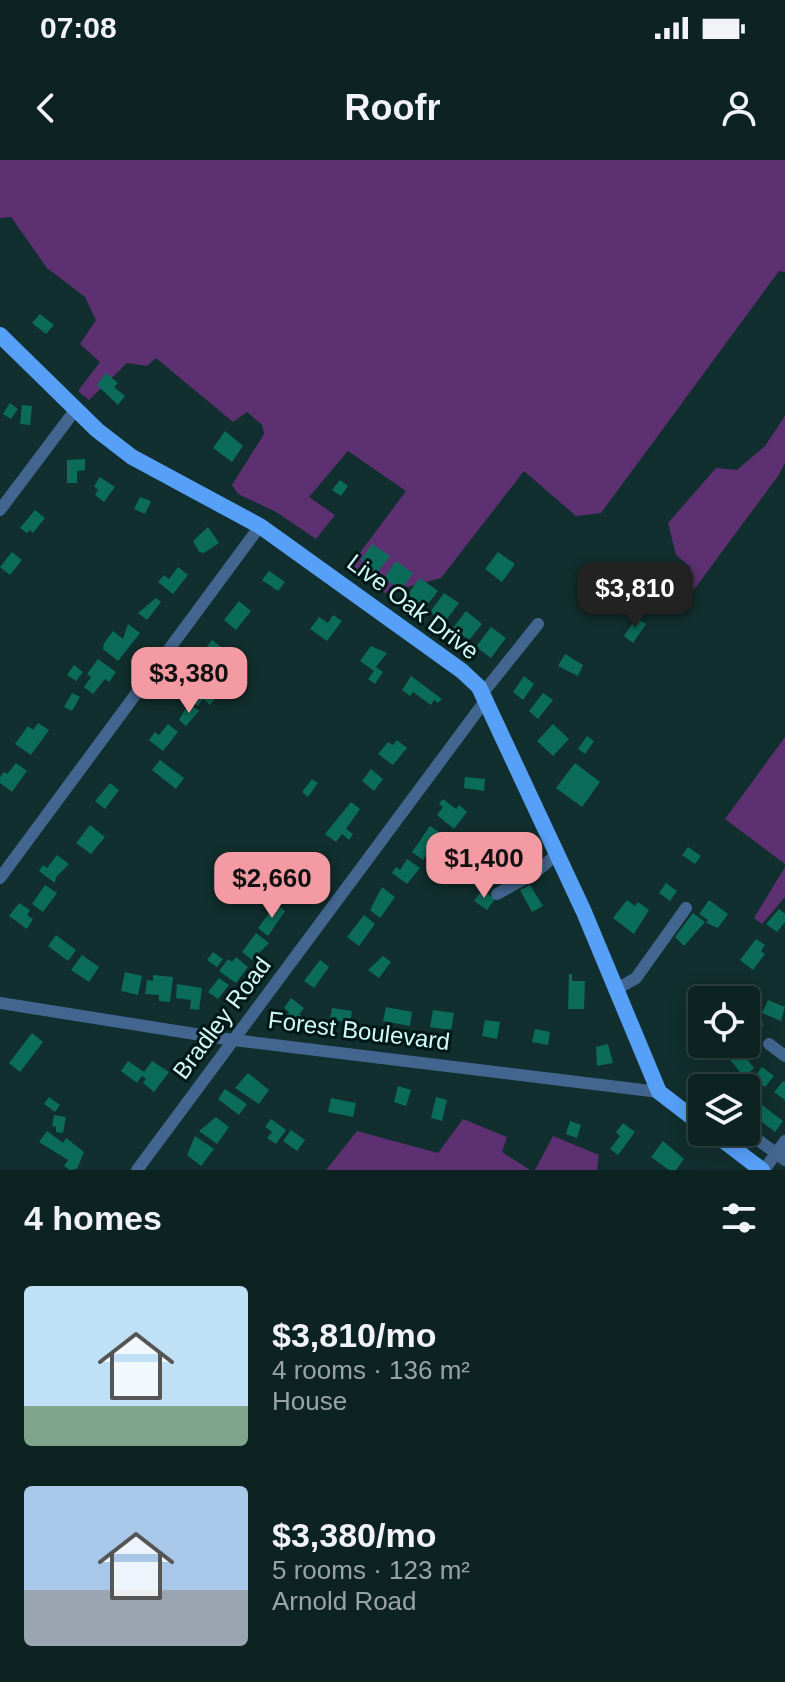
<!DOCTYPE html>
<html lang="en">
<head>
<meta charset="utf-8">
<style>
  body { margin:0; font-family:Helvetica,sans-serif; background:#162b2a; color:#f1f3f6; height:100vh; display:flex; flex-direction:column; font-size:30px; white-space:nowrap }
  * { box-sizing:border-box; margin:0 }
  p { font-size:26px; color:#9aa4a5 }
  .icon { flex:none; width:44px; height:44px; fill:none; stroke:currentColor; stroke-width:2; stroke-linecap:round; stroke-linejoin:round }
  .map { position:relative; height:1010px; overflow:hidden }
  .details { display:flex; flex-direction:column; background:#0d2322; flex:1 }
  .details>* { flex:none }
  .fabs { position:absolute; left:688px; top:826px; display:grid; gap:16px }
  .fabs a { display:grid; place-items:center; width:72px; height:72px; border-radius:8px; background:#0d2322; box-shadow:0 4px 20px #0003,0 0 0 2px #2d4040; font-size:40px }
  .price { position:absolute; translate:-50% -68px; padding:0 18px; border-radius:16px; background:#f49aa2; color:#111; font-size:26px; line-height:52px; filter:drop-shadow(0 2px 4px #0008) }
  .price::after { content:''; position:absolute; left:50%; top:48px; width:24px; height:18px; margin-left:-12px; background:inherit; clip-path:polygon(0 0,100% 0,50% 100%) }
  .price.active { background:#222; color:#fff }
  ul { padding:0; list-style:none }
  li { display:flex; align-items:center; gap:24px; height:200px; padding:0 24px }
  li span { display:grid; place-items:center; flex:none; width:224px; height:160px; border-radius:8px; color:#555 }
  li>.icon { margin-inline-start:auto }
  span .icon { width:96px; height:96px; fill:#fffc; stroke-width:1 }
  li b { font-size:34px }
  h2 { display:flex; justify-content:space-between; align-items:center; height:96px; padding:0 24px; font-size:34px }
  .status { display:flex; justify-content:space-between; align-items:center; height:56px; padding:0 40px; background:#0d2322; direction:ltr }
  .status svg { height:22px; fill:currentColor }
  header { display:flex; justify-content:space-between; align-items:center; height:104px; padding:0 24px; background:#0d2322; font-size:36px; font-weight:700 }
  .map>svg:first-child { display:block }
  .green { fill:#5d3171 }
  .building { fill:#0b6c59 }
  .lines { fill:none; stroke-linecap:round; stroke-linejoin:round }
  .minor { stroke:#436690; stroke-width:12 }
  .major { stroke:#56a0f8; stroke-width:16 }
  .labels { text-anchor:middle; stroke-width:6; stroke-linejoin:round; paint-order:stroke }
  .street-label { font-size:24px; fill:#d0faf9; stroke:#001716 }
</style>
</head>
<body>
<div class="status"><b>07:08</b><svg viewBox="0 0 49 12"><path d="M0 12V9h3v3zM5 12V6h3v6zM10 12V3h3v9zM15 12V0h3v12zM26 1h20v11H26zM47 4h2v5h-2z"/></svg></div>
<header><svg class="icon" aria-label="back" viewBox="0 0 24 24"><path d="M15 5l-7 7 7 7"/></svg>Roofr<svg class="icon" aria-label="person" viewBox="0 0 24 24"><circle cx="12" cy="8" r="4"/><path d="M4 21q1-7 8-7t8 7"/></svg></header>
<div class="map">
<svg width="785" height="1010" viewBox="0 0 785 1010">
  <rect width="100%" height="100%" fill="#112f2e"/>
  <path class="green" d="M0,0H785V112L779,111L601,353L576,356L524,311L441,418L385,433L350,406L406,331L348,291L309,337L335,355L316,379L276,352L238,334L232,325L264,274L262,265L247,252L233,262L156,198L147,206L127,203L89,240L78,231L100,202L80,184L96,160L85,137L47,108L11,57L0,58Z
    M785,256V303L778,316L690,435L681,428L690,407L676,395L668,363L716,308L737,310L765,286Z
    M785,577V704L725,659Z
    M785,707V737L762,764L754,758Z
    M463,959L507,977L502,992L530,1010H326L357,971L438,993Z
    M553,976L599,995L597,1010H535Z"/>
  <path class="building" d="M40,154L54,165L46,174L32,163Z
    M106,213L118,223L114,227L125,236L118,245L97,225Z
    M10,243L18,249L11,259L3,254Z
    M22,245L32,246L30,265L20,264Z
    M225,271L243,286L232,302L213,288Z
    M85,299V310L77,311V323H67V300Z
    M100,317L115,327L104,342L95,335L98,330L94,326Z
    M340,320L348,326L341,336L332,330Z
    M140,337L151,341L145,354L134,349Z
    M35,350L45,358L33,373L30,370L27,373L20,368Z
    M208,367L219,383L204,393L199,392L193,381Z
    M372,384L390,396L377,413L361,400Z
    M12,392L22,400L10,415L0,407Z
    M498,392L515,404L502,422L485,409Z
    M396,401L413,413L401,430L384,418Z
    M178,407L188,415L173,434L158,422L164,415L169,419Z
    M269,411L285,422L278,431L262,420Z
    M420,418L438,431L425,448L407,435Z
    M444,433L459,443L444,463L430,452Z
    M156,438L161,442L147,460L138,453Z
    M239,441L251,451L236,470L224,460Z
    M466,451L482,464L469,480L453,468Z
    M333,455L342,461L327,481L310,469L319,457L328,463Z
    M636,458L646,464L633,483L624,476Z
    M128,464L140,473L118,501L103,489L104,483L113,471L123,479Z
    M491,467L506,478L491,498L476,487Z
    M212,480L228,492L212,513L196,501Z
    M371,486L387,493L376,507L383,512L375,524L368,519L374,511L360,501Z
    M565,494L583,505L578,516L558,506Z
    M98,499L116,512L109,522L105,519L93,534L84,527L91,517L87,514Z
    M74,505L83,512L76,521L67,515Z
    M411,516L442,539L438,543L434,540L431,545L413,532L410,536L402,530Z
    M524,516L534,524L523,540L513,532Z
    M202,523L218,535L210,545L203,539L198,546L190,540Z
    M72,533L80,537L72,551L64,547Z
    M543,533L553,540L538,559L529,551Z
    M189,543L199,551L186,566L179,560Z
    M38,563L49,570L31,595L15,584L28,566L33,570Z
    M168,564L178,572L163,591L149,580L155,572L159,575Z
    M553,564L569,579L553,596L537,581Z
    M587,576L594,581L585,594L578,589Z
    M397,580L407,588L393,605L378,594L388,582L393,585Z
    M160,600L184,618L176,629L152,610Z
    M16,603L27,611L12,632L0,623V617L4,612L7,614Z
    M575,603L600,622L582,647L556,628Z
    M371,609L383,619L374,631L362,621Z
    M465,617L485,619L484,631L464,628Z
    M312,619L318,623L308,637L302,632Z
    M110,623L119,630L105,649L95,641Z
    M443,639L456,649L459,645L467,652L454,669L437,655L443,647L439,644Z
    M351,642L360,649L346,669L353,674L349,680L342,674L336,682L325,674Z
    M90,665L105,677L91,694L76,683Z
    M430,666L442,674L423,700L412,692Z
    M518,674L524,684L515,689L523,704L511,710L497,686Z
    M688,687L701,696L695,704L682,695Z
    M57,695L69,704L56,717L55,723L39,711L43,705L47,708Z
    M407,699L420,708L407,724L392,713L396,707L400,710Z
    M297,711L315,724L304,738L286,725Z
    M666,723L677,731L670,741L659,733Z
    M45,725L57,733L43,752L32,744Z
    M530,725L543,746L532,752L520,730Z
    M382,727L395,737L380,758L370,750Z
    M482,730L495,739L487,750L474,741Z
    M627,740L635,746L638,742L649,750L634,774L613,758Z
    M709,740L728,754L718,768L706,763L708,760L699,754Z
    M19,743L30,750L27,755L33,759L27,769L9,756Z
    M276,744L285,751L268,776L258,768Z
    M779,749L785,754V762L777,772L766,764Z
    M693,753L705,762L684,786L675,777Z
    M364,755L375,764L359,786L347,777Z
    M256,773L269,783L252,800L242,792Z
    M56,775L76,790L68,801L48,786Z
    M756,779L765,785L761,791L765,794L753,810L740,800Z
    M213,792L223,799L217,807L207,800Z
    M82,795L99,807L89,822L71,810Z
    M383,796L391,802L379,818L368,810Z
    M236,797L248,807L236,823L219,811L228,799L232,802Z
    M320,800L329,807L314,828L304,821Z
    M125,812L142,816L138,835L121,831Z
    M569,814H572V821H585L584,849H568Z
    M153,815L173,817L170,842L159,841V835L145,834L147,820L153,821Z
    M219,818L229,825L218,839L208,832Z
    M177,824L202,828L199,850L190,849L191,840L176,838Z
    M291,838L304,848L299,854L305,859L300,867L286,857L289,852L284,848Z
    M768,840L785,847L781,861L762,853Z
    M386,847L412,852L410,866L383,861Z
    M332,848L352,851L350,863L330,859Z
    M433,850L454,853L451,870L430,867Z
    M754,857L764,864L750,883L746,881V867Z
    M485,860L500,862L497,879L482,876Z
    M535,869L550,872L548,885L532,882Z
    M32,873L43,882L20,912L9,903Z
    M608,884L613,903L597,906L596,887Z
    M737,887L754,908L744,917L727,896Z
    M128,901L144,912L152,901L169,912L154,932L143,923L146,919L142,916L137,923L121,911Z
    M762,907L774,916L765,927L754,918Z
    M248,913L269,930L259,944L235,928Z
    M783,921L785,922V940L774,932Z
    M398,926L411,930L406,946L394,942Z
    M225,929L247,944L239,955L218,939Z
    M746,932L756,939L746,953Z
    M49,937L60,945L55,952L44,944Z
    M436,937L447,940L442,961L431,958Z
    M331,938L356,943L353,957L328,952Z
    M762,945L783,961L775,972L753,955Z
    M54,955L66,957L63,973L56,972V967L52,966Z
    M216,957L229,967L217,984L199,971Z
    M271,959L286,970L276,984L267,978L272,972L265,967Z
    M570,961L581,965L577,978L566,974Z
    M623,963L635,972L618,995L610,989L620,976L616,972Z
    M291,970L305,980L297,991L283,981Z
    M47,971L63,983L66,978L84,992L77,1009L70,1010L64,1006L68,1000L39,982Z
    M195,976L214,989L201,1006L187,995Z
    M663,981L684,999L676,1010H669L651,997Z"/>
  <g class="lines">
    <path class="minor" d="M0,350L76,249
      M482,534L538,464
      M0,718L260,366
      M497,734L536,712L557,694
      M617,829L636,818L686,748
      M0,843L233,880L659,932
      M769,884L785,896
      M746,971L785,1000
      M137,1010L485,541
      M764,1010L785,981"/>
    <path class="major" d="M0,175L97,270L132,297L260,366L462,511L479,527L584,752L659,932L702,965
      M712,972L762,1010"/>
  </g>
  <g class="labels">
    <g class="street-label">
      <text transform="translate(413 447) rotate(37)" y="8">Live Oak Drive</text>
      <text transform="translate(222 858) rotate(-53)" y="8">Bradley Road</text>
      <text transform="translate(359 871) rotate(7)" y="8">Forest Boulevard</text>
    </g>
  </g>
</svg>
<div class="fabs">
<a><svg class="icon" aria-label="locate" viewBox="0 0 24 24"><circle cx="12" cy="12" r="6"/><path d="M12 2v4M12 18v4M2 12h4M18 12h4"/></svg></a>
<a><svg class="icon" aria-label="layers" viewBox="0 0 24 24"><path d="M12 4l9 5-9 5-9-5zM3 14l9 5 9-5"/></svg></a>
</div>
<b class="price active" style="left:635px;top:470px">$3,810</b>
<b class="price" style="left:189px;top:555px">$3,380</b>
<b class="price" style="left:484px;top:740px">$1,400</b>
<b class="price" style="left:272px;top:760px">$2,660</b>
</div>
<section class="details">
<h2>4 homes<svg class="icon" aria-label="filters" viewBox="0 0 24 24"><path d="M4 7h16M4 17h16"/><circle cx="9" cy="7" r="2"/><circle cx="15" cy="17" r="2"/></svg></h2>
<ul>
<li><span style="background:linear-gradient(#bfe0f5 75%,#7fa58c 0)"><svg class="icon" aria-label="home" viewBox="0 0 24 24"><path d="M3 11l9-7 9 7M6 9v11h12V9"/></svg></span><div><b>$3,810/mo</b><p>4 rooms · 136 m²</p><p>House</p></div></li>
<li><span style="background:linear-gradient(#a9c7e8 65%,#9aa5b1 0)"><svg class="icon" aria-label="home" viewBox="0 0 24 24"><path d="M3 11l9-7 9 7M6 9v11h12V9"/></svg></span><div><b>$3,380/mo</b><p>5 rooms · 123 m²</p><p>Arnold Road</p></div></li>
</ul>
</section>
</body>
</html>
